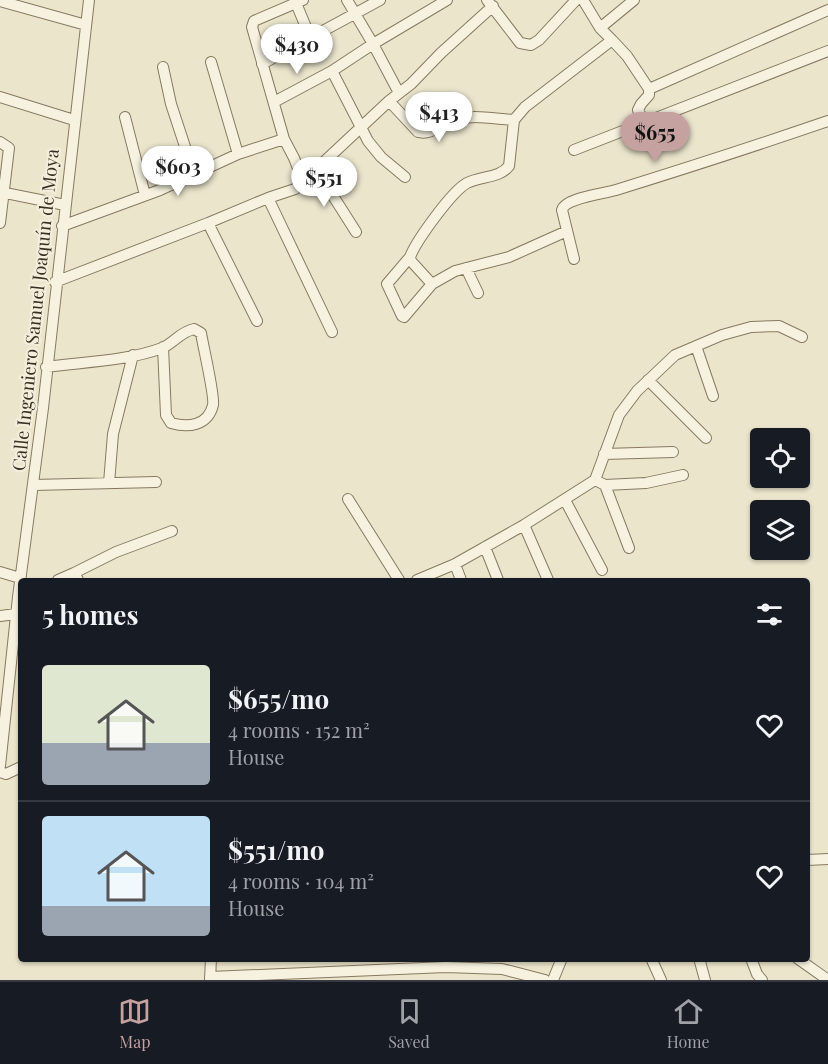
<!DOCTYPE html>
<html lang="en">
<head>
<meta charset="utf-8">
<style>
  body { margin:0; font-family:"Playfair Display",serif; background:#20242c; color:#f1f3f6; height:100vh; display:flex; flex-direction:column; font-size:22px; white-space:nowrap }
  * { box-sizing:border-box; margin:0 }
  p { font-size:20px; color:#9ea1a6 }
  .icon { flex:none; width:33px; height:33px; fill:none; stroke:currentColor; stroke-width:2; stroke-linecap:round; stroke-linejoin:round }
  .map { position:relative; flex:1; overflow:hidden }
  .drawer { position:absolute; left:18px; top:578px; width:792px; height:384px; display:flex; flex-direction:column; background:#171b24; border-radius:6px; box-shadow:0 2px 4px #0004 }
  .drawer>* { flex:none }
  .tools { position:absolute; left:750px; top:428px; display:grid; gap:12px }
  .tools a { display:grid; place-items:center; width:60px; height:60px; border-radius:6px; background:#171b24; box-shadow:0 2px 4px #0004; font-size:30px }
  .price { position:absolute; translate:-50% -51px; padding:0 14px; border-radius:21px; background:#fff; color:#222; font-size:20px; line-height:39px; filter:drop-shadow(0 2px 3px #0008) }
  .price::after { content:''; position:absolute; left:50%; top:36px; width:18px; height:14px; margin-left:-9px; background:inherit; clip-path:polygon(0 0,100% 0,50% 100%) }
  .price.on { background:#c5a2a0; color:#111 }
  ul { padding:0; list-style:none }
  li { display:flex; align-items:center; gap:18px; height:150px; padding:0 24px }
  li+li { border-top:2px solid #363941 }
  li span { display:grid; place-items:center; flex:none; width:168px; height:120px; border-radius:6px; color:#555 }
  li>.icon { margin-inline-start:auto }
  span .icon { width:72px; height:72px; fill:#fffc; stroke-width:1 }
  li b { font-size:26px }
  h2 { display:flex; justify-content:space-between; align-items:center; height:72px; padding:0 24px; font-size:26px }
  .tabs { display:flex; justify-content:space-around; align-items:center; height:84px; border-top:2px solid #363941; background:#171b24; font-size:16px; color:#9ea1a6 }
  .tabs a { display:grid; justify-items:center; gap:3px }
  .tabs .on { color:#c5a2a0 }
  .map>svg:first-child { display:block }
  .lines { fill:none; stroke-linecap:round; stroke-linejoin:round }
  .street-casing { stroke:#877961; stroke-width:12 }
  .street { stroke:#f6f2df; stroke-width:10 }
  .labels { text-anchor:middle; stroke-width:4.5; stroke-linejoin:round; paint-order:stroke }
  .street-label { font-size:18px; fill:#393023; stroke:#f3eedb }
</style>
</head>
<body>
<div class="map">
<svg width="828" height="980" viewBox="0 0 828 980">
  <rect width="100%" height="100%" fill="#ebe5cc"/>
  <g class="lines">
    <defs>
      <path id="street" d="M347,0L373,44L399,93
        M487,0L520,43L531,45L539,40L576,0
        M583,0L600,28
        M0,1L86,25
        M296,3L310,37
        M612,40L627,56L649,89V95L641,104L638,110L644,122
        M211,62L238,154
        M262,64L380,0
        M163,67L171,104L194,174
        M649,89L828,10
        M0,97L74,120
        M389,101L418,132C430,135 438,127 448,122C468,113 494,119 514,120
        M274,102L332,71
        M125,117L145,195
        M0,142L9,148L0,223
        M574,150L828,51
        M316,169L356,232
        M405,177L381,157L368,141L332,71L373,44L447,0
        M303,181L294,158L284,139L252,27L254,21L303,0
        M0,192L65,205
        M268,198L332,332
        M208,223L257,321
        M62,226L160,190L238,154L284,139
        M410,257L387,284L402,316L404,317L432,284L455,271L509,257L567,231
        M574,259L562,210C565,198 603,194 616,190C687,168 758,145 828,121
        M466,268L478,293
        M55,282L208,223L268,198L295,189L389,101L411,84L441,53L493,6
        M432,284L411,261L410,257C416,241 452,191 467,183C481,176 500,178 509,166L514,120L525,107L612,40L600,28L634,0
        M696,346L713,396
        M46,367C82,362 128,361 162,348C174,343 180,332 194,329L201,333C203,346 215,396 213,405C208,426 188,428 171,423L166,415L163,347
        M648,380L706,438
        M604,454L673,452
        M595,480L605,485L629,548
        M109,483L113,434L133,355
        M33,485L156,482
        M605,485L646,483L683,475
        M348,499L399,580
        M565,500L602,570
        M524,525L548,580
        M485,547L498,580
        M455,564L461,580
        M0,572L20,578
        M74,573L116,552L172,531
        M58,580L74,573L78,580
        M417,580L455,564L524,525L595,480L619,415L637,391L675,355L722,335L751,327L779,326L802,337
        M0,616L16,614
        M0,766L18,597L43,408L89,0
        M0,772L6,774L21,767
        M807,860L828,859
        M651,958L661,980
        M699,958L705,980
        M797,958L828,980
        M752,961L757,974L762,980
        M210,977L446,967L502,969L545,980
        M210,980L211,958
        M553,980L562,958"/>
    </defs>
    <use href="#street" class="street-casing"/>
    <use href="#street" class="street"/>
  </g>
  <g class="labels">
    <g class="street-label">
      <text transform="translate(36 310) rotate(-84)" y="6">Calle Ingeniero Samuel Joaquín de Moya</text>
    </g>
  </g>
</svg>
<div class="tools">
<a><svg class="icon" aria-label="locate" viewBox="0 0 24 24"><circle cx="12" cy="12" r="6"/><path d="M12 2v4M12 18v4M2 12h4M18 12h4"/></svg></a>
<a><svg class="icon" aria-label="layers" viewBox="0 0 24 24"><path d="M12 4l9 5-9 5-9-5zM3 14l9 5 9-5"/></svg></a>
</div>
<b class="price" style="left:297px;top:75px">$430</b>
<b class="price" style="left:439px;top:143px">$413</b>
<b class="price on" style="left:655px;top:163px">$655</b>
<b class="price" style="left:178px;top:197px">$603</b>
<b class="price" style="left:324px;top:208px">$551</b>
<section class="drawer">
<h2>5 homes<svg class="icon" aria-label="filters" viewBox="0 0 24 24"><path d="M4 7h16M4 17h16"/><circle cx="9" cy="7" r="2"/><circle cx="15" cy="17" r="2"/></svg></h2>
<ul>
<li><span style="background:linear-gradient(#dfe7d0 65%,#9aa5b1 0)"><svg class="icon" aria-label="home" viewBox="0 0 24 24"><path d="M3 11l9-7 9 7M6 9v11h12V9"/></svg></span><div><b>$655/mo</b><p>4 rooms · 152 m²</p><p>House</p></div><svg class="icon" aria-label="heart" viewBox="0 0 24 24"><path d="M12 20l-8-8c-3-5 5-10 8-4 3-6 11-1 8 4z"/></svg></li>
<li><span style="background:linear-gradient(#bfe0f5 75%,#9aa5b1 0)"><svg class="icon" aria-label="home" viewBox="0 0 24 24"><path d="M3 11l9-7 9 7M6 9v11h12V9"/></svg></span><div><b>$551/mo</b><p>4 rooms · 104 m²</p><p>House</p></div><svg class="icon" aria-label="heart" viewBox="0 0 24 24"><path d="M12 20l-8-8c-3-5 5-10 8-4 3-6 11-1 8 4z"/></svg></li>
</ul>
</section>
</div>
<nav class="tabs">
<a class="on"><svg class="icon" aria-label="map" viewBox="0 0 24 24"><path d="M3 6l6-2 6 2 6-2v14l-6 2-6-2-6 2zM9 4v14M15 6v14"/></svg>Map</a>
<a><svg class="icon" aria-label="saved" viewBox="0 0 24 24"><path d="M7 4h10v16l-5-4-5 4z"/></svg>Saved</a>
<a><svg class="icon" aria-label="home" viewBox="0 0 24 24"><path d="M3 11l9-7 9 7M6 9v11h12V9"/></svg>Home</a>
</nav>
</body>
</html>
